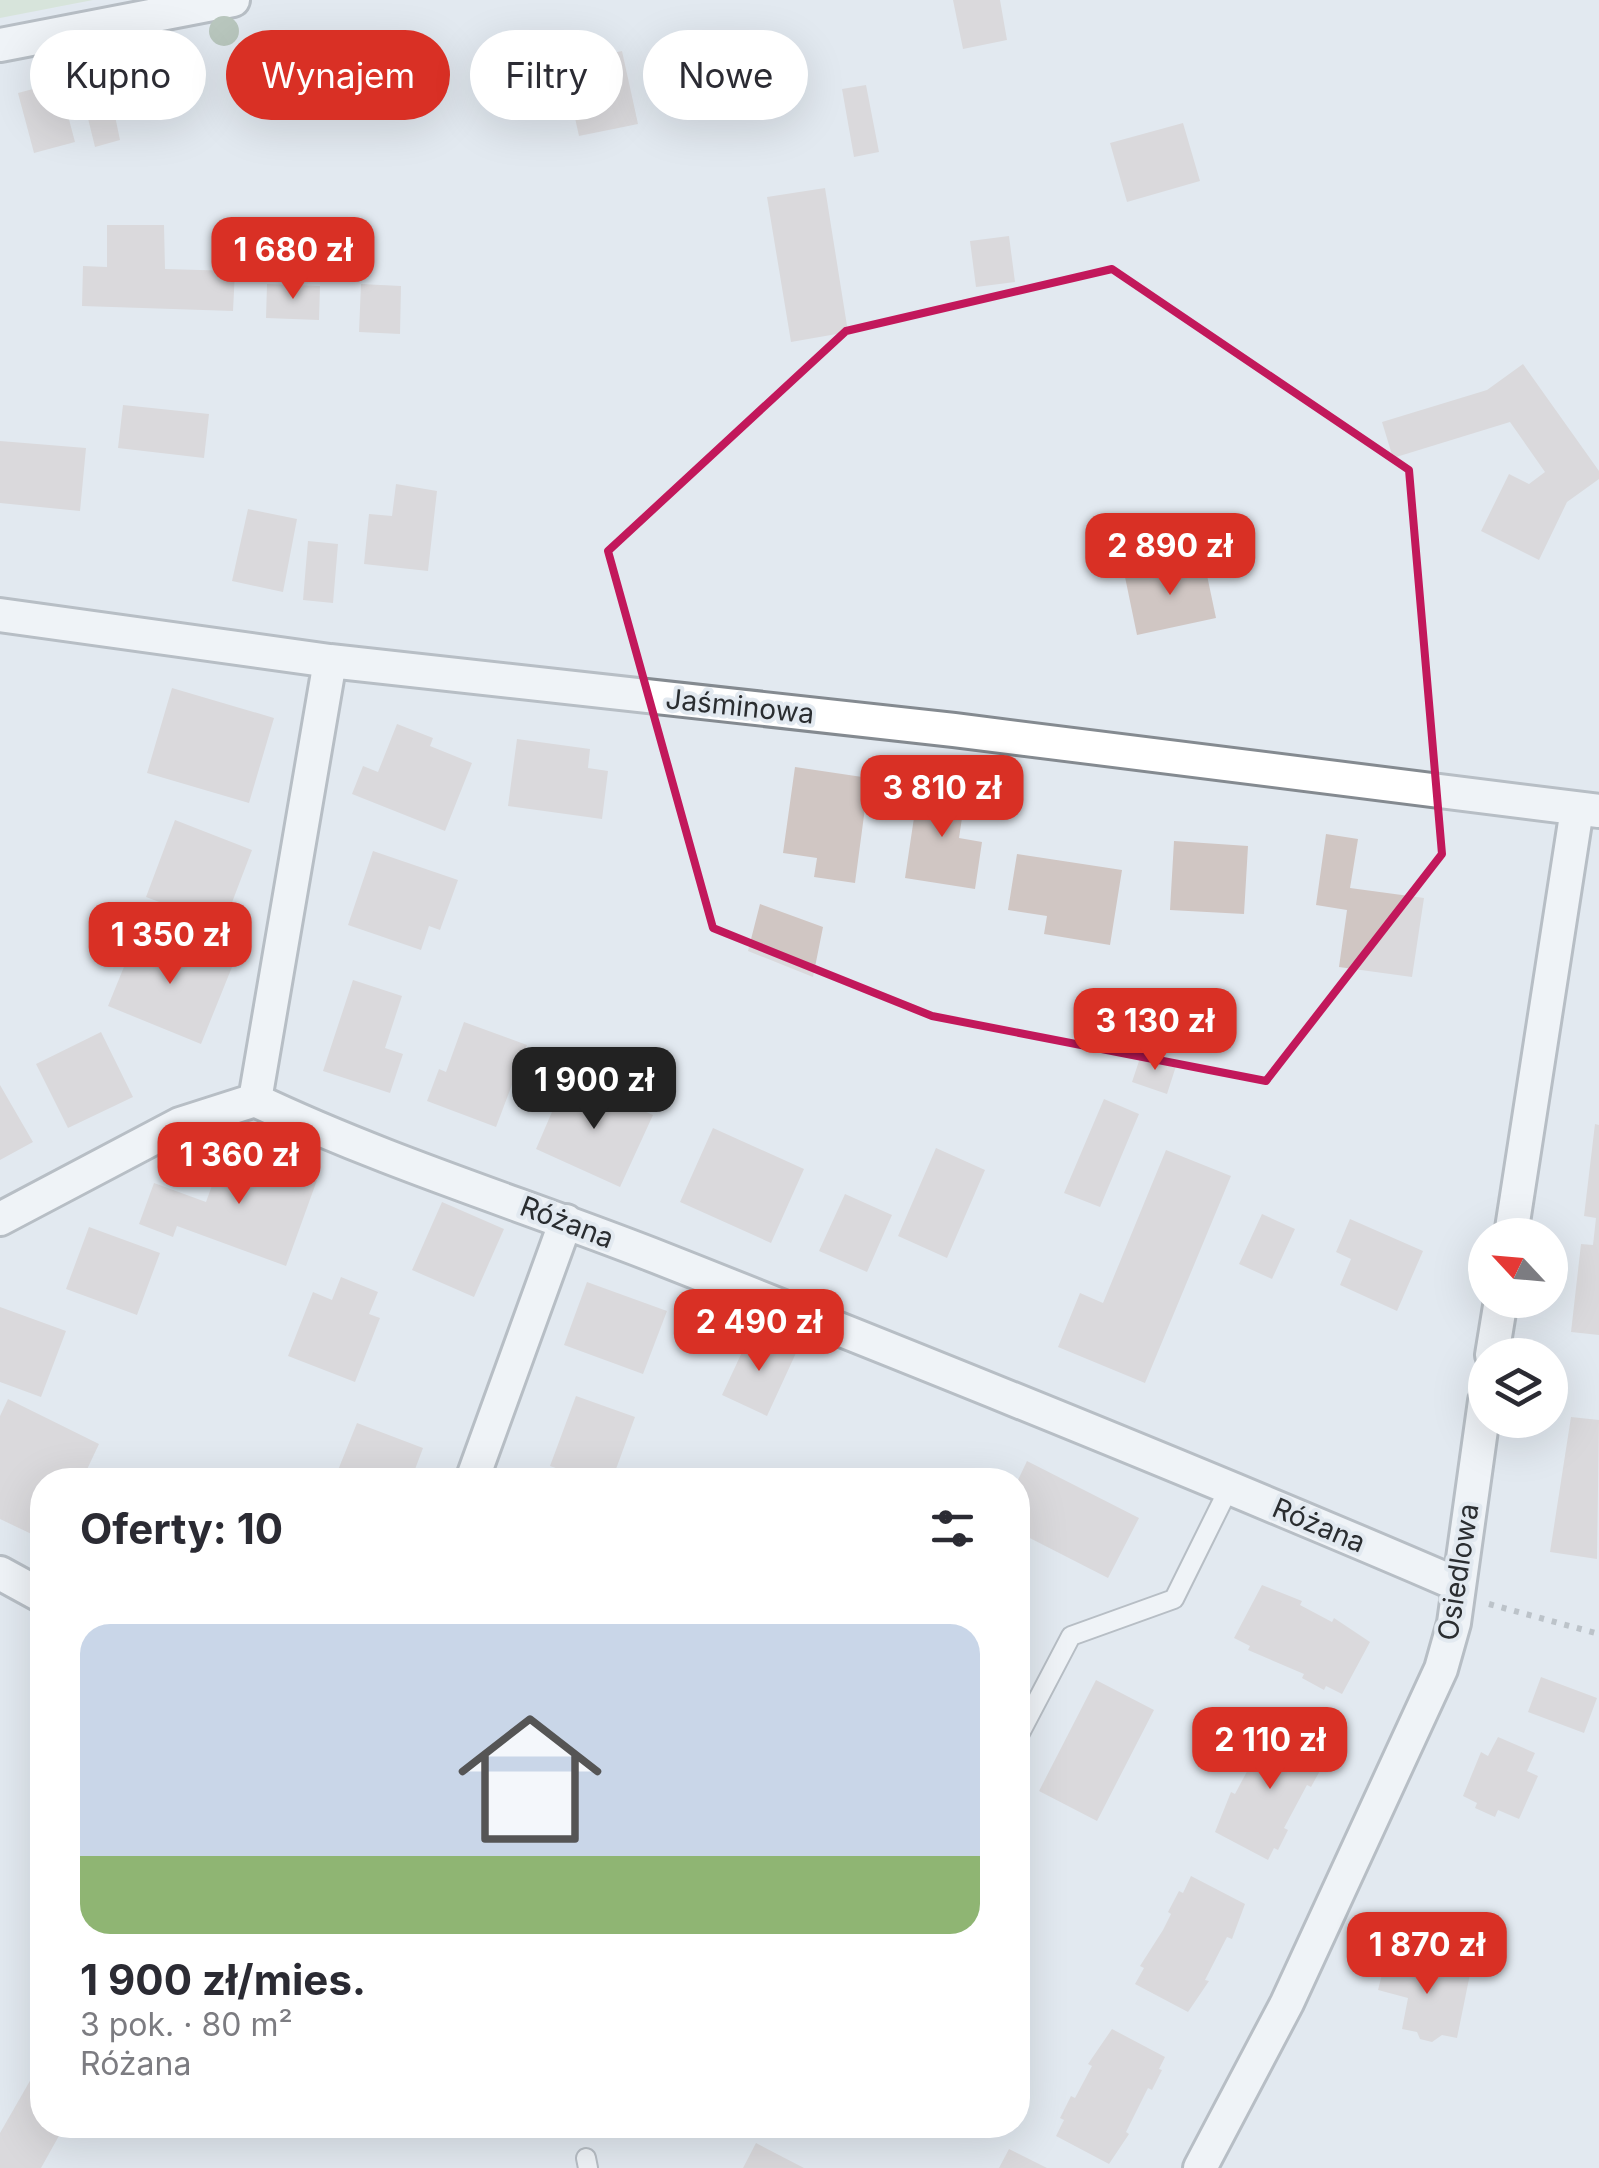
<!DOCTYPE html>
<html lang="pl">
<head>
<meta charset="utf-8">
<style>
  body { margin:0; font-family:Inter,sans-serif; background:#f2f2f3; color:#2b2b33; height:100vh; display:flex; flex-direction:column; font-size:38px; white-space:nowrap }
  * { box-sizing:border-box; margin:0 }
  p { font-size:32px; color:#7c7c81 }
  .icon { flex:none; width:55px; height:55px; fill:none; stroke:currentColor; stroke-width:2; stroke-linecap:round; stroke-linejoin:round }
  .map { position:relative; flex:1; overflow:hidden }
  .drawer { position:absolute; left:30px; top:1468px; width:1000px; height:670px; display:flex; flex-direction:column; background:#fff; border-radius:40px; box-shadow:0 10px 40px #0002 }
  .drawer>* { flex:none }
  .hud { position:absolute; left:30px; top:30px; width:1000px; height:90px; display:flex; gap:20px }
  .needle { width:65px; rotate:296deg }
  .tools { position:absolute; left:1468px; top:1218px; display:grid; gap:20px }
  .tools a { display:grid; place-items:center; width:100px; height:100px; border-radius:50%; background:#fff; box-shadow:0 10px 40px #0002; font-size:50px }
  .price { position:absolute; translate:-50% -85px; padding:0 22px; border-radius:20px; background:#d93025; color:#fff; font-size:32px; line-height:65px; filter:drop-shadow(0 2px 5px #0008) }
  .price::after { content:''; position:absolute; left:50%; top:60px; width:30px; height:22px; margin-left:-15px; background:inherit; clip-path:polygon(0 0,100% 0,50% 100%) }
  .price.selected { background:#222; color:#fff }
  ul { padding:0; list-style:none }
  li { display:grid; align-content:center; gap:20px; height:530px; padding:0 50px }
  li span { display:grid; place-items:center; height:310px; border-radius:30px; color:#555 }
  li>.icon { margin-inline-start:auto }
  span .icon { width:180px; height:180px; fill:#fffc; stroke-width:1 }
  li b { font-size:42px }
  h2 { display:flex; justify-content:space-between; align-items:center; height:120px; padding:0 50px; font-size:42px }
  .chip { padding:0 35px; border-radius:45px; background:#fff; box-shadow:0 10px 40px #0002; font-size:35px; line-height:90px }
  .chip.selected { background:#d93025; color:#fff }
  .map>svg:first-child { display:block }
  .green { fill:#cbdec1 }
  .building { fill:#d0c6c3 }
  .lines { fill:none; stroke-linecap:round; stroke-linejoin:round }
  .lane-casing { stroke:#848a90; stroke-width:22 }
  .street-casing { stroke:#848a90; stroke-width:38 }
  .path { stroke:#8f959a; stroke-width:6; stroke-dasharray:5 8; stroke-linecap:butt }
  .lane { stroke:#fff; stroke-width:18 }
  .street { stroke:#fff; stroke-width:32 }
  .tree { fill:#869b7e }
  .marked { fill:none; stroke:#c2185b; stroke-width:8; stroke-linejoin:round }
  .labels { text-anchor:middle; stroke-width:8; stroke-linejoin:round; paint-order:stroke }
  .street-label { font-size:28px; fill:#2a2d30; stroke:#e2e9f0 }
</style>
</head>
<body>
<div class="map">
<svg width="1599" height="2168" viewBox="0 0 1599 2168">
  <rect width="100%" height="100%" fill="#e2e9f0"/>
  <path class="green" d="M0,0H93L0,18Z"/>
  <path class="building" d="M953,0H1000L1007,40L963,49Z
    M622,51L638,124L579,136L563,64Z
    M133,79L141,111L115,116L120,140L95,147L81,90Z
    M59,82L75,142L34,153L18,93Z
    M866,85L879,152L854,157L842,89Z
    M1183,123L1200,181L1127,202L1110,143Z
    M825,188L848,332L791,342L767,197Z
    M107,225H164L165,269L235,271L233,311L82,306L83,266L107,267Z
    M1009,236L1015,282L976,287L970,241Z
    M267,284L320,286L319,320L266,318Z
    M361,284L401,286L400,334L359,332Z
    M1523,364L1599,471V479L1567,502L1539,560L1481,531L1509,474L1529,484L1545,472L1510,422L1393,458L1382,422L1487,390Z
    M123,405L209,414L204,458L118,448Z
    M0,441L86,448L80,511L0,503Z
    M396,484L437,491L428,571L364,564L369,514L392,516Z
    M248,509L297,519L283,592L232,581Z
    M308,541L338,544L333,603L303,600Z
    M1204,561L1216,618L1137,635L1125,577Z
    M172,688L274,718L249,803L147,773Z
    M397,724L433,738L430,746L472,763L445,831L352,794L363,766L378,772Z
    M517,739L590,749L588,768L608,771L602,819L508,806Z
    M795,767L869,778L855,883L814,877L817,858L783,853Z
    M919,784L966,791L959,838L982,842L975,889L905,878Z
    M175,820L252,850L223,926L146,897Z
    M1326,834L1358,839L1350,888L1424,898L1412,977L1339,967L1347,910L1316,905Z
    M1174,841L1248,846L1244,914L1170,910Z
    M373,851L458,880L440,930L429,926L421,950L348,925Z
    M1017,854L1122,870L1110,945L1044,934L1047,916L1008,910Z
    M760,904L823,927L813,977L748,951Z
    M139,930L232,967L201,1044L108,1006Z
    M353,980L402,996L385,1048L403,1054L390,1093L323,1071Z
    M464,1022L527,1045L496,1127L427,1101L439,1069L446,1072Z
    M101,1032L133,1097L68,1128L36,1064Z
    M1142,1052L1177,1063L1167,1094L1132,1082Z
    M567,1077L653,1115L620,1187L536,1149Z
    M0,1085L33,1142L0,1160Z
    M1104,1099L1139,1114L1100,1207L1064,1193Z
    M1595,1124L1599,1125V1335L1571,1332L1581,1244L1593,1245L1596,1218L1584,1216Z
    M713,1128L804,1169L771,1243L680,1202Z
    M226,1147L317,1180L286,1266L177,1226L173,1237L139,1224L154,1183L206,1202Z
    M936,1148L985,1170L947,1258L898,1236Z
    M1166,1150L1231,1176L1145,1383L1058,1347L1080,1293L1103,1303Z
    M845,1194L892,1215L867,1272L819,1251Z
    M442,1202L504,1229L474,1297L412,1270Z
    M1262,1214L1295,1229L1272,1279L1239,1264Z
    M1350,1219L1423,1251L1397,1311L1340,1285L1351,1259L1336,1252Z
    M89,1227L160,1253L137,1315L66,1289Z
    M341,1277L378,1292L369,1314L380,1318L355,1382L288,1356L313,1292L332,1300Z
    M587,1282L667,1311L643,1374L564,1345Z
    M0,1307L66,1331L41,1397L0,1382Z
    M751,1333L796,1353L767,1416L722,1395Z
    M576,1396L635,1417L612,1480H589L550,1466Z
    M8,1399L99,1444L82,1480H42V1539L0,1519V1416Z
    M1571,1417L1599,1420L1597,1559L1550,1552Z
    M357,1423L423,1448L411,1480H334Z
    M1027,1461L1139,1518L1108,1578L1018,1532V1480Z
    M117,1470L143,1480H114Z
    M1262,1585L1302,1601L1300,1605L1332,1622L1334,1618L1370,1642L1342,1694L1326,1686L1324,1690L1302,1678L1304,1674L1248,1650L1250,1646L1234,1638Z
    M1541,1677L1597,1698L1584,1733L1528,1712Z
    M1096,1680L1154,1710L1097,1821L1039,1791Z
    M1272,1724L1324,1752L1317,1764L1322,1767L1311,1787L1307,1785L1284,1828L1288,1830L1278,1850L1274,1848L1268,1860L1215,1832L1231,1792L1235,1794L1252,1762L1248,1760L1259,1738L1263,1740Z
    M1498,1737L1535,1753L1527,1771L1538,1776L1519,1819L1498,1810L1495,1817L1475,1808L1477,1803L1463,1796L1481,1752L1488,1756Z
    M1191,1876L1245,1904L1232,1939L1227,1937L1205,1980L1209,1981L1188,2012L1135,1984L1144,1968L1140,1966L1163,1930L1171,1914L1168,1912L1179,1891L1183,1893Z
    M1018,1932L1028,1937L1018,1966Z
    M1386,1958L1470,1974L1457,2038L1442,2035L1432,2042L1420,2039L1417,2032L1402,2029L1408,1998L1378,1990Z
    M1112,2029L1165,2057L1159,2069L1162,2070L1152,2090L1148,2088L1126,2132L1129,2134L1109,2164L1056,2136L1064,2120L1060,2118L1071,2096L1075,2098L1092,2066L1088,2064Z
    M31,2079L42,2085V2125H65L41,2168H0V2133Z
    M756,2143L804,2168H743Z
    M1009,2149L1047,2168H999Z"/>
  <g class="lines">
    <defs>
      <path id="lane" d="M1018,1737L1071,1636L1174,1599L1230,1486
        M586,2158L588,2168"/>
      <path id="street" d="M0,45L233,0
        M0,615L330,661L954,730L1599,811
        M330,661L255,1100C383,1161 519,1203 650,1254C921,1361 1190,1469 1457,1584
        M0,1219L180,1124L255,1100
        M1511,1235L1577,809
        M1492,1355L1501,1300
        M472,1480L566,1221
        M0,1573L42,1596
        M1200,2168L1287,2003L1441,1669L1454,1623L1485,1401"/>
    </defs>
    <use href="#lane" class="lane-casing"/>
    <use href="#street" class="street-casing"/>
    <path class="path" d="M1489,1604L1599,1634"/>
    <use href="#lane" class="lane"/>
    <use href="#street" class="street"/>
  </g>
  <circle class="tree" cx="224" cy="31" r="15"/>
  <path d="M0 0H1599V2168H0ZM1112,269L1409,470L1442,854L1266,1081L932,1016L713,928L608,551L846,331Z" fill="#e2e9f0" fill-opacity=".55" fill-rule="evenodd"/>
  <path class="marked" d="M1112,269L1409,470L1442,854L1266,1081L932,1016L713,928L608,551L846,331Z"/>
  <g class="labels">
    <g class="street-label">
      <text transform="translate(740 706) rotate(6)" y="10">Jaśminowa</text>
      <text transform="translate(567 1222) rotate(21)" y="10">Różana</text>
      <text transform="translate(1319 1525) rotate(23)" y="10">Różana</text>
      <text transform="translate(1458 1572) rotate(-81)" y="10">Osiedlowa</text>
    </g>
  </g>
</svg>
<div class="tools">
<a><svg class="needle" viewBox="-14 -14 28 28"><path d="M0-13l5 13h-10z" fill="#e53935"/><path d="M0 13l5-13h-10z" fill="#7c7c81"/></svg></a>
<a><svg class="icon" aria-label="layers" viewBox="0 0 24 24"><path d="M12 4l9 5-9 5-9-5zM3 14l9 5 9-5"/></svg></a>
</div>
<b class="price" style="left:293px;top:302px">1 680 zł</b>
<b class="price" style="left:1170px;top:598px">2 890 zł</b>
<b class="price" style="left:942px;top:840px">3 810 zł</b>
<b class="price" style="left:170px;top:987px">1 350 zł</b>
<b class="price" style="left:1155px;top:1073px">3 130 zł</b>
<b class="price selected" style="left:594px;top:1132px">1 900 zł</b>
<b class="price" style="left:239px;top:1207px">1 360 zł</b>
<b class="price" style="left:759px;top:1374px">2 490 zł</b>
<b class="price" style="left:1270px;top:1792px">2 110 zł</b>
<b class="price" style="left:1427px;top:1997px">1 870 zł</b>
<div class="hud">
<a class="chip">Kupno</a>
<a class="chip selected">Wynajem</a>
<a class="chip">Filtry</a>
<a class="chip">Nowe</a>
</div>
<section class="drawer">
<h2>Oferty: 10<svg class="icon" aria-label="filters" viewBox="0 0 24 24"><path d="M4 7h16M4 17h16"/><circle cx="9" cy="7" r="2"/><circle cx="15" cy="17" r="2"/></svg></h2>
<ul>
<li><span style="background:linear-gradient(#c9d6e8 75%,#8fb573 0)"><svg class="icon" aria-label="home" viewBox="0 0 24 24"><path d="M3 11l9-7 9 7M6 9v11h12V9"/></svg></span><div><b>1 900 zł/mies.</b><p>3 pok. · 80 m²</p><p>Różana</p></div></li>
</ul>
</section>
</div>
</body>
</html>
